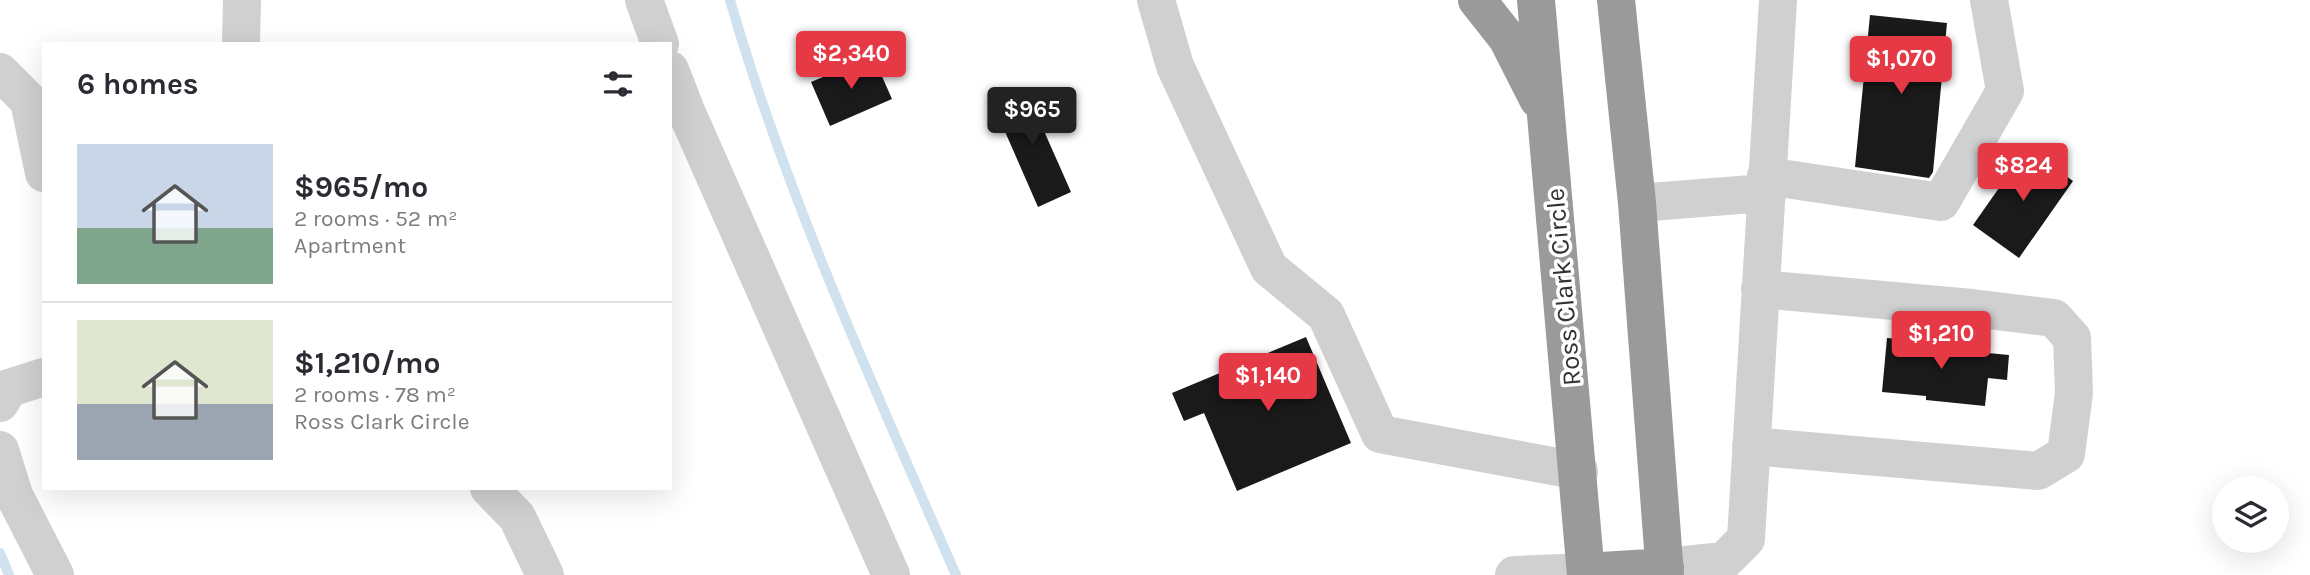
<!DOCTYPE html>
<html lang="en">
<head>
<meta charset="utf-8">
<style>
  body { margin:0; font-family:Karla,sans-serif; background:#f2f2f3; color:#2b2b33; height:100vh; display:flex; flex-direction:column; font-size:26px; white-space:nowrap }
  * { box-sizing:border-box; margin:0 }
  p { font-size:23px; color:#7c7c81 }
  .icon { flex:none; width:38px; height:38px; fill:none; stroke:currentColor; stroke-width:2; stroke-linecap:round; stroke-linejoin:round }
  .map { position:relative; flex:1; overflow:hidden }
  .panel { position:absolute; left:42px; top:42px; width:630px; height:448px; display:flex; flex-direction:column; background:#fff; border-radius:0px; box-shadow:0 7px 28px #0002 }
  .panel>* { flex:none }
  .fabs { position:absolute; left:2212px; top:476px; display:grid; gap:14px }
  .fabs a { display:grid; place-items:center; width:77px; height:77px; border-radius:50%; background:#fff; box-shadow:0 7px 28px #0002; font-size:35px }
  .price { position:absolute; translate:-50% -60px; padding:0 16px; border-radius:7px; background:#e63946; color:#fff; font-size:23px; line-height:46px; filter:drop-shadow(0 2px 4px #0008) }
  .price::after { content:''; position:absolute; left:50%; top:42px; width:21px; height:16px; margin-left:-10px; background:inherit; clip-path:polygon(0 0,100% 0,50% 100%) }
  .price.selected { background:#222; color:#fff }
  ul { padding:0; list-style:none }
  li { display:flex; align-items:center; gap:21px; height:175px; padding:0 35px }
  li+li { border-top:2px solid #e1e1e2 }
  li span { display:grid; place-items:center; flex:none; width:196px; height:140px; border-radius:0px; color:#555 }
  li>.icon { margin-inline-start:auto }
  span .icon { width:84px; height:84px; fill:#fffc; stroke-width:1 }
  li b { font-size:30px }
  h2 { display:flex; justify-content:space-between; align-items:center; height:84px; padding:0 35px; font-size:30px }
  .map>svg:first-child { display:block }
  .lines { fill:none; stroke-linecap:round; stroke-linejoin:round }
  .stream { stroke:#cfe2ee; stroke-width:10 }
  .building { fill:#1a1a1a }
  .minor { stroke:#d0d0d0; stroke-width:38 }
  .highway { stroke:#9a9a9a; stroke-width:38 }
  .labels { text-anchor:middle; stroke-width:7; stroke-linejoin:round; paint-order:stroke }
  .street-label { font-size:26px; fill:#333; stroke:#fff }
</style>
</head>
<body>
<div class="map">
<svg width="2310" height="575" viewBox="0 0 2310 575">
  <rect width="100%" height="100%" fill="#fff"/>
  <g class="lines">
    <path class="stream" d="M730,0C787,198 874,387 956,575
      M0,553L9,575"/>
  </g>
  <path class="building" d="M1870,15L1947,23L1933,172L1929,178L1855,167Z
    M873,56L892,99L830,126L811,82Z
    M1025,88L1071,192L1038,207L992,102Z
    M2027,148L2073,181L2019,258L1973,225Z
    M1306,337L1351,443L1237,491L1204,413L1184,421L1172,393Z
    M1887,338L1968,345L1967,351L2009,355L2007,380L1988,378L1985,406L1926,400V396L1882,392Z"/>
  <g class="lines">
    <path class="minor" d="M644,0L660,44
      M1156,0L1175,66L1269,268L1326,315L1380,434L1579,471
      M241,44L242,0
      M670,70L686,111L891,575
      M0,72L29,101L44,173
      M1766,176L1941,202L2005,91L1989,0
      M1637,203L1765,193
      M0,403L9,388L44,377
      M1751,446L2038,471L2066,454L2074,393L2072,338L2054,318L1972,308L1760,289
      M0,450L14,495L55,575
      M489,488L517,517L545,575
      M1665,567L1724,561L1746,539L1778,0
      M1514,575L1586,572"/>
    <path class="highway" d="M1477,0L1507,38L1538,99
      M1536,0L1586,575
      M1616,0L1637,203L1665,575
      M1586,572L1665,567"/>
  </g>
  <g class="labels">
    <g class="street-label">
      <text transform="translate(1563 287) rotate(-95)" y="9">Ross Clark Circle</text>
    </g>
  </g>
</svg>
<div class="fabs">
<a><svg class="icon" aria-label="layers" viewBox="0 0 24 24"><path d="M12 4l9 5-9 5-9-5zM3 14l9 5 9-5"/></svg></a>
</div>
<b class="price" style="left:851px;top:91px">$2,340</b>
<b class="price" style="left:1901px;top:96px">$1,070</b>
<b class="price selected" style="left:1032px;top:147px">$965</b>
<b class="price" style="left:2023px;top:203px">$824</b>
<b class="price" style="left:1941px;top:371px">$1,210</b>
<b class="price" style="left:1268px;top:413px">$1,140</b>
<section class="panel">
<h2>6 homes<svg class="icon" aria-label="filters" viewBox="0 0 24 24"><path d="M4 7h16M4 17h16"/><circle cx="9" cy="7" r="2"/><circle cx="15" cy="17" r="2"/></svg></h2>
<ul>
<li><span style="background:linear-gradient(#c9d6e8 60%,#7fa58c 0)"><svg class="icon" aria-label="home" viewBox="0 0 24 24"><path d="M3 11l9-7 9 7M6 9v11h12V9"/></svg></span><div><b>$965/mo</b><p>2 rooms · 52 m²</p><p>Apartment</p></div></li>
<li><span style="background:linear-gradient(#dfe7d0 60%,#9aa5b1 0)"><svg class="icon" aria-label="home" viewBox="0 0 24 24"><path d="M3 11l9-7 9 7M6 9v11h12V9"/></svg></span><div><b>$1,210/mo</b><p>2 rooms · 78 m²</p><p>Ross Clark Circle</p></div></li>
</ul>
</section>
</div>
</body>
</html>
